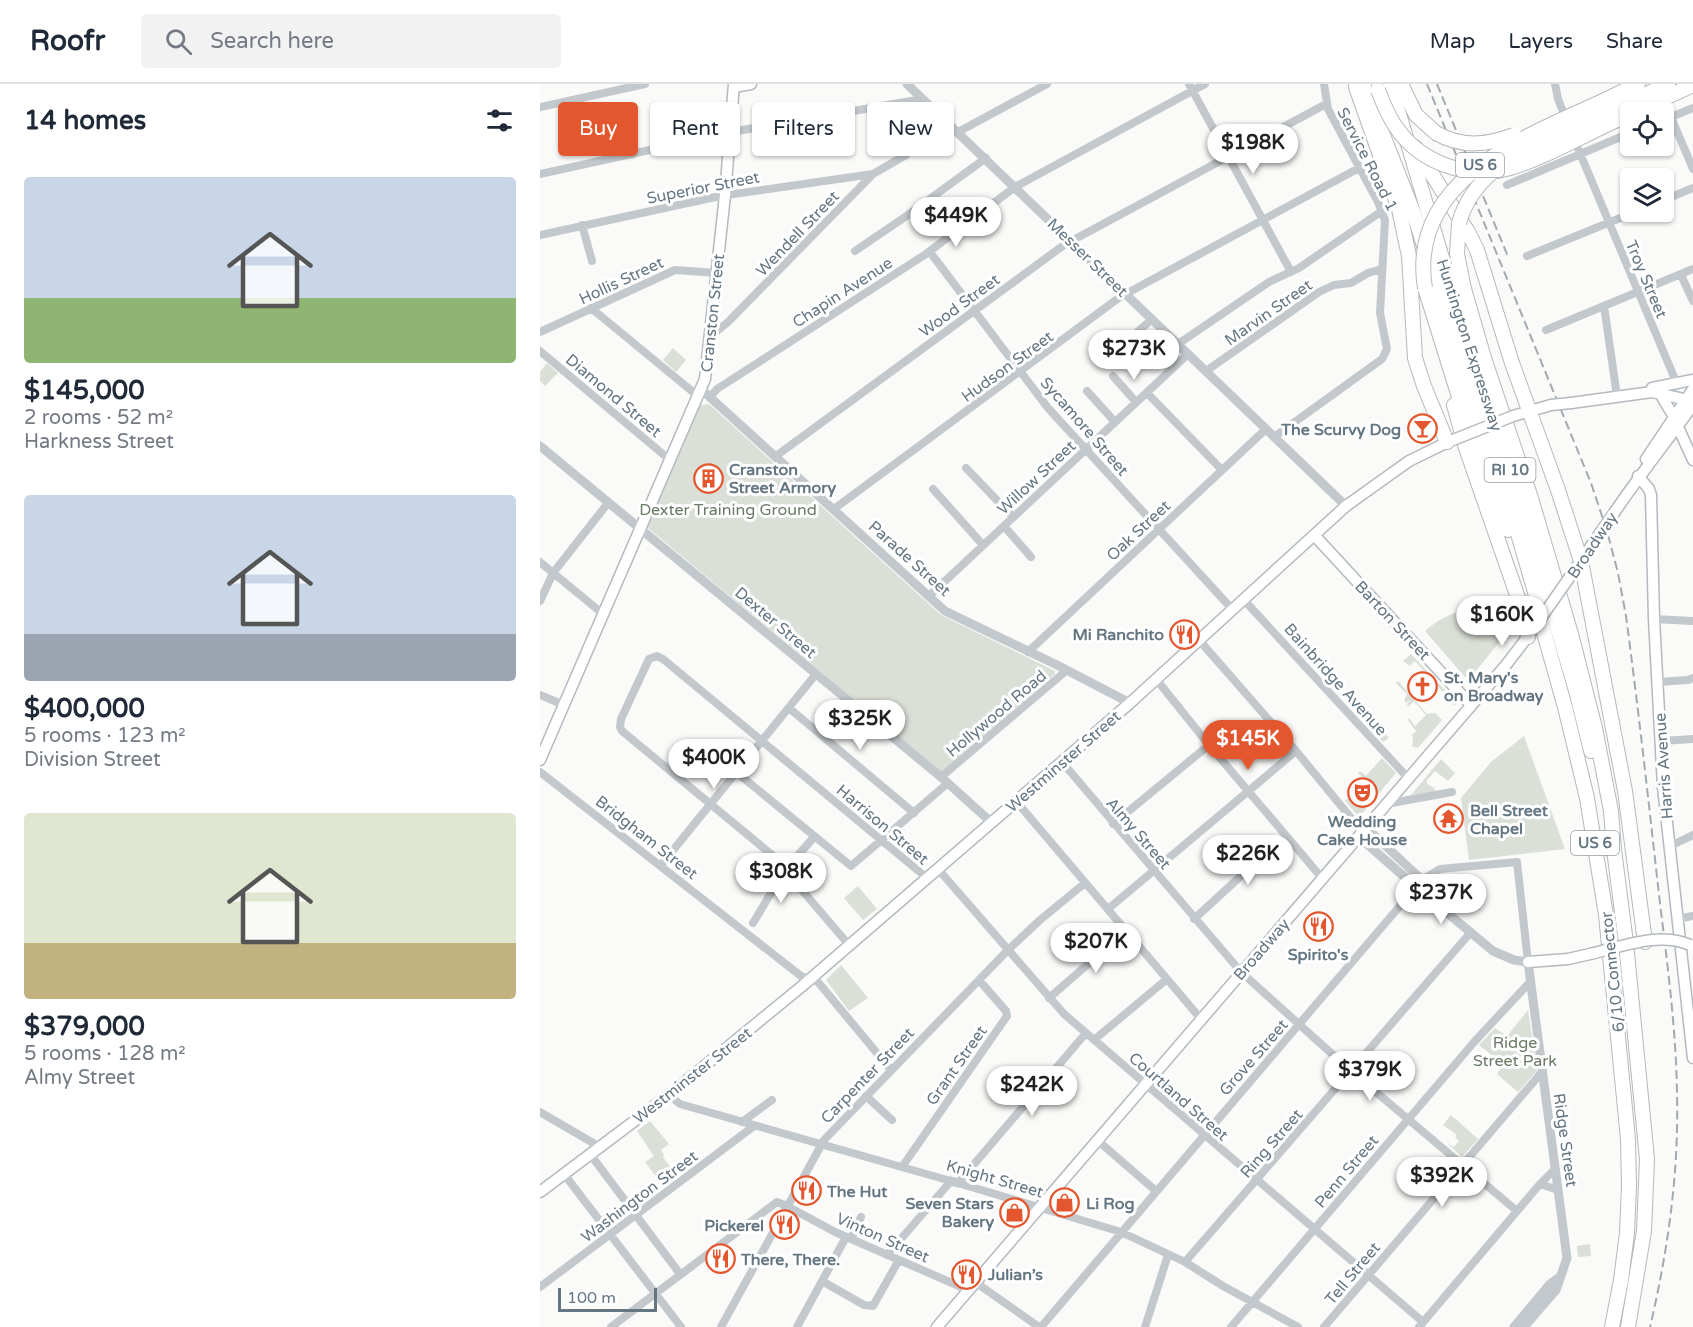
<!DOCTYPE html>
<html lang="en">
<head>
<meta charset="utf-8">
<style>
  body { margin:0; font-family:"Varela Round",sans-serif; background:#f2f2f3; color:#1f2937; height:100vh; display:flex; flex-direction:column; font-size:22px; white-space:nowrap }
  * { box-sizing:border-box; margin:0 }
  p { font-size:20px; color:#747a83 }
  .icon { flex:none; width:33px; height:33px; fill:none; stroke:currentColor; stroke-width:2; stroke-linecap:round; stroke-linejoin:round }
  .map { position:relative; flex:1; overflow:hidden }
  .side { display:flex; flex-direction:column; background:#fff; width:540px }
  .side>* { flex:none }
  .banner { position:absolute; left:18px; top:18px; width:570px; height:54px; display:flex; gap:12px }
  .tools { position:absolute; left:1080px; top:18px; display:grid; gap:12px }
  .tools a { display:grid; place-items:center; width:54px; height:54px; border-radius:6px; background:#fff; box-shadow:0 2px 4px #0004; font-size:30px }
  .scale { position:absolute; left:18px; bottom:15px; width:99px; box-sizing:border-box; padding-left:6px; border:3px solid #657683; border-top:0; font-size:16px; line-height:21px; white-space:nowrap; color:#657683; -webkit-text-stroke:4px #fff; paint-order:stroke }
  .price { position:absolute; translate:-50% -51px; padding:0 14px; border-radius:21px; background:#fff; color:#222; font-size:20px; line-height:39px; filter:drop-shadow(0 2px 3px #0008) }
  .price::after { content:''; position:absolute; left:50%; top:36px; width:18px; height:14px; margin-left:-9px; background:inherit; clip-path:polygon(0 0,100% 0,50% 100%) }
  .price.active { background:#e4572e; color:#fff }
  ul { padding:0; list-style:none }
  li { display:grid; align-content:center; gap:12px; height:318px; padding:0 24px }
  li span { display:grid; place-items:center; height:186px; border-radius:6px; color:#555 }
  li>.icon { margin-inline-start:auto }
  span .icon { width:108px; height:108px; fill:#fffc; stroke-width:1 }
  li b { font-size:26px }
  h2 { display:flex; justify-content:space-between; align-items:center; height:72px; padding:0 24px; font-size:26px }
  .pill { padding:0 21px; border-radius:6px; background:#fff; box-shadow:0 2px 4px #0004; font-size:21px; line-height:54px }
  .pill.active { background:#e4572e; color:#fff }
  header { display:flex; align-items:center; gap:36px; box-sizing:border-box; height:84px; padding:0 30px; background:#fff; border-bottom:2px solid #e0e1e3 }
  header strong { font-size:28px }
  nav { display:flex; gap:33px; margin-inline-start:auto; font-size:21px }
  .search { width:420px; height:54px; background:#f2f2f3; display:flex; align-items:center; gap:15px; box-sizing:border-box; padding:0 21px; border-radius:6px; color:#747a83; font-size:22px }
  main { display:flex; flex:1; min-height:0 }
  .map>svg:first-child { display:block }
  .green { fill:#dadfd7 }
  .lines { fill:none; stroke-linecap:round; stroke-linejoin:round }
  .secondary-casing { stroke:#b3babf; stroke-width:13 }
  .motorway-casing { stroke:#b4b9bd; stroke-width:16 }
  .minor { stroke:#c3c8cc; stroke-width:8 }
  .tertiary { stroke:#c3c8cc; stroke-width:9 }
  .secondary { stroke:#fff; stroke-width:10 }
  .motorway { stroke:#fff; stroke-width:14 }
  .rail { stroke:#a2aab0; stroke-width:2; stroke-dasharray:9 4.5; stroke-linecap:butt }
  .secondary-bridge-casing { stroke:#b3babf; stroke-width:13; stroke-linecap:butt }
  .motorway-bridge-casing { stroke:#b4b9bd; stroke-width:16; stroke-linecap:butt }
  .secondary-bridge { stroke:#fff; stroke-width:10 }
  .motorway-bridge { stroke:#fff; stroke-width:14 }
  .labels { text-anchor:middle; stroke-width:6; stroke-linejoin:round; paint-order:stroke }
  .shield { fill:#fff; stroke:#939fa8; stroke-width:1.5 }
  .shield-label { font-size:15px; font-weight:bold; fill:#657683 }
  .street-label { font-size:16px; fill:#657683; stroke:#fff }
  .poi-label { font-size:16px; font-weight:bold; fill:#657683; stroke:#fff; text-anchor:start }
  .park-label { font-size:16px; fill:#687a64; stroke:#fff }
</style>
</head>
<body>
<header>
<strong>Roofr</strong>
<div class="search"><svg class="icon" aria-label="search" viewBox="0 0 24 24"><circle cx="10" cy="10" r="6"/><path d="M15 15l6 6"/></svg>Search here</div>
<nav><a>Map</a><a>Layers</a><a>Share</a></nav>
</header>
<main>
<section class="side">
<h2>14 homes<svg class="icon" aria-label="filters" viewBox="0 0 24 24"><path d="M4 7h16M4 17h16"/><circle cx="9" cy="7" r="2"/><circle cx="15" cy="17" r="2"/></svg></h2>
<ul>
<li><span style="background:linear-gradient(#c9d6e8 65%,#8fb573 0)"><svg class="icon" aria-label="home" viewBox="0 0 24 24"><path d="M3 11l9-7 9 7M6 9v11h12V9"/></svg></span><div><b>$145,000</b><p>2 rooms · 52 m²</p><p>Harkness Street</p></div></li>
<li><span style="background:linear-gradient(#c9d6e8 75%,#9aa5b1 0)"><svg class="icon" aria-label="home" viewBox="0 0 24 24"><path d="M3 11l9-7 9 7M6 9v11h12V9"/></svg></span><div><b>$400,000</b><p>5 rooms · 123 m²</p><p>Division Street</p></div></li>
<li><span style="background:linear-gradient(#dfe7d0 70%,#c2b280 0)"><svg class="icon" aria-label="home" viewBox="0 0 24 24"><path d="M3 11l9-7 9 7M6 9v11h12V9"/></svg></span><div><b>$379,000</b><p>5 rooms · 128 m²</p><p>Almy Street</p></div></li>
</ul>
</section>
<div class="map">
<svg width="1153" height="1243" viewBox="0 0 1153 1243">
  <rect width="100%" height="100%" fill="#fafaf8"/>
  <path class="green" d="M133,264L146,276L136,288L123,276Z
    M7,279L18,289L5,302L0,297V288Z
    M169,320L401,531L515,587V590L401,688L108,444L107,440L158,324L161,321Z
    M926,526C944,527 955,535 970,545L931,593H925L885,547C898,536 908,530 926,526Z
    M871,570L917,619L914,622L905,607H902L876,578H873L870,582L863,577Z
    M858,597L887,630L895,629L902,636L878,664L872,662L873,657L872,651L876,647L868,636L869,634L875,642L886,631L874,617L868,623L867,620L871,616L866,619L864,616L867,610L856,599Z
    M835,639L849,654L843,658L829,644Z
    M984,652L1025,765L929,776L921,714L951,678Z
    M842,674L856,689L819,733L805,717L809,713L819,721L823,717L825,718L835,705L818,689L820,687L826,692Z
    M901,675L915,689L908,697L895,687L887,696V700L894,704L896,708L871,711Z
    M318,802L337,825L323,836L304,814Z
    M301,881L328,914L309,927L286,896Z
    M988,926L997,987L978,1008L957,990L964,981L939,961L955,944L967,952Z
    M911,1031L938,1055L922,1073L908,1060L914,1063L919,1057L915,1053L917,1051L903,1041Z
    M110,1037L129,1060L121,1066L124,1071L123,1073L138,1093L124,1103L105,1078L114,1072L97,1047Z
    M1050,1160L1051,1172L1038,1173L1037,1162Z"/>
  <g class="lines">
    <defs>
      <path id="secondary" d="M194,3L211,0
        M1112,304L1153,296
        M1119,308L1134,333
        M1031,319L1112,308L1153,317
        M973,332L1011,321
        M1138,343L1153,376
        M1106,375L1153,305
        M1098,392L1109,405L1111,411L1114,535L1123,703L1153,974
        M1074,429C1099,392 1127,357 1153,321
        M775,452L931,621
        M1029,494L1060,449
        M0,676L165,295L185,111L194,0
        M988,878L1028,875L1050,870
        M0,1108L129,1011L261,903L590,619L806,422L869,377L912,356
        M397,1243L966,581L992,547"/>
      <path id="motorway" d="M823,0L874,130L920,277L972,429L995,508L1001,538L1025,623L1047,714L1066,831L1088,1055L1089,1102L1087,1149L1081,1196L1072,1243
        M850,0L929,264L982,424L1037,610L1051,667
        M861,0L876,31L896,49
        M816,3L859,125L869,172L875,274L884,302L907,358
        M1065,16L1098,0
        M1070,27L1128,0
        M1075,37L1153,1
        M875,63L928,148L937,166L972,279L1018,406L1041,477L1085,707L1105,858
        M919,139L917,170L924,205L944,274L990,411L1031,550L1055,644L1071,727L1074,766L1086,859L1107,1075L1104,1147L1088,1243
        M885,204L920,316L968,446
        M914,321L926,364L984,531L988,553"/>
    </defs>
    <use href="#secondary" class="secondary-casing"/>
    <use href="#motorway" class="motorway-casing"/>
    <path class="minor" d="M649,0L751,188
      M1015,0L1018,15L1026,35
      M0,23L105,0
      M1131,33L1153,85
      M1124,36L1153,24
      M418,48L507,0
      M1034,55L1137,300
      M0,90L191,48L383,15
      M967,101L1090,49
      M1124,116L1153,104
      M42,141L52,177
      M0,151L180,112L333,90
      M315,167L365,133L446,74
      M390,168L508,324L692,525
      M987,172L1095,128
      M1141,191L1153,217
      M1064,222L1077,312
      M51,224L153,308L159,311
      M1006,246L1153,185
      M0,248L135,186L177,189
      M171,252L188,238L333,90L366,71
      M638,260L729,198L759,184L842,127
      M583,261L612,235
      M0,267L130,376
      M666,287L779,208L794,201L811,199L828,189L842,185
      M573,292L596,318
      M547,307L575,338
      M607,309L682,386
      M171,312L177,305L386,170L475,103L665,0
      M734,353L842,275L847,265L840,229L845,136L838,118L788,25L784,0
      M236,372L524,161L786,20
      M426,384L473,433
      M393,405L443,461
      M294,425L580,213L819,84
      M464,442L491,473
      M0,478L57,525L64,528
      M389,512L648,270
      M703,515L868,694
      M0,517L13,489L68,419
      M1114,535L1153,537
      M659,556L756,667L816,740L821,750
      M488,568L726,345
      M616,595L669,661L782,794
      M1117,598L1148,596L1153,594
      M0,611L24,621
      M249,624L374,729
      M1122,657L1153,655
      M522,678L701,888L811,987L977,1127
      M0,688L261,892L278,898L351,986
      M196,688L311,782L408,699
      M401,693L527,586
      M476,717L661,935
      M846,720L912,708
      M573,740L669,661
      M1130,762L1153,751
      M121,781L276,590
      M398,785L524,930L883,1238
      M568,825L756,667
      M654,835L702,791L748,754
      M1137,835L1153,832
      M213,839L245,786L274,753
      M309,861L231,770L82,647L80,643L81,635L109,575L117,572L123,575L387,794
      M509,914L586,847
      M546,949L418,1099L581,1148L645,1178L683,1202L758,1243
      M554,956L627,895
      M129,1011L140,1020L411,1097L347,1171
      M326,1012L352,1036
      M0,1028L60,1063
      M202,1038L232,1016
      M557,1056L616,1107
      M50,1070L140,1190
      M362,1083L467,932L466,927L439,896
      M24,1090L141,1243
      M1000,1100L1018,1106
      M311,1155L321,1133
      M645,1178L931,848
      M282,1197L324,1221L333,1222L359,1176
      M435,1198L499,1243
      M0,1203L214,1042
      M71,1243L237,1118L247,1122L295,1148L428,1206
      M181,1243L284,1056L468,866L500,836L545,799
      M257,1243L306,1153
      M501,1243L882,796L900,785L977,778L988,878
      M605,1243L628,1171
      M691,1243L935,957L991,897
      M784,1243L1002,988
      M879,1243L1000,1100L1015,1085"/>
    <path class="tertiary" d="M367,0L806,422
      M162,306L405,527L517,581L590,619
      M0,362L401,693L451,738
      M821,750L827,760L876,803L953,867L974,876L988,878L1027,1174L1016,1206L984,1243
      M821,750L834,751L882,796
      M411,1097L418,1099
      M974,1243L1010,1200L1020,1193"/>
    <use href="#secondary" class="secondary"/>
    <use href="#motorway" class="motorway"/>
    <path class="rail" d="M887,0L1051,399L1067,447L1078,489L1086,532C1098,622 1108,712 1118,802C1126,871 1136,940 1137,1009C1139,1089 1128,1166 1110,1243
      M897,0L969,175"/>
    <defs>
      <path id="secondary-bridge" d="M1011,321L1031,319
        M913,356L973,332
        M1060,449L1074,429
        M994,544L1029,494
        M1050,870C1081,863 1120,847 1150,861"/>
      <path id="motorway-bridge" d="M838,6C843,19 848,32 856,43C880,79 928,96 970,84C1004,74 1042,52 1075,37
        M896,49C922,64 947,61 974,51
        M919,139C932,93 970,73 1011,54C1031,45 1051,36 1070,27
        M885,204C867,95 987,52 1065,16"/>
    </defs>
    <use href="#secondary-bridge" class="secondary-bridge-casing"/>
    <use href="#motorway-bridge" class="motorway-bridge-casing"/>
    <use href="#secondary-bridge" class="secondary-bridge"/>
    <use href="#motorway-bridge" class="motorway-bridge"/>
  </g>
  <defs>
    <symbol id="bar-ring" viewBox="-11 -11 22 22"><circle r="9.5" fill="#fff" stroke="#e4572e" stroke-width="1.5"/><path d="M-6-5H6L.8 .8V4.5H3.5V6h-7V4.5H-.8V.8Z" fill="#e4572e"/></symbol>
    <symbol id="building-ring" viewBox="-11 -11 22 22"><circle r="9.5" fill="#fff" stroke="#e4572e" stroke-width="1.5"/><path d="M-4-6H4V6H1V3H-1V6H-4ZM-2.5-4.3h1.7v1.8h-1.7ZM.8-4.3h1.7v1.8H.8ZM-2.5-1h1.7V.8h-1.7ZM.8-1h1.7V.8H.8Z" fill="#e4572e"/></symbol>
    <symbol id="restaurant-ring" viewBox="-11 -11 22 22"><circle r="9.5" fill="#fff" stroke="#e4572e" stroke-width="1.5"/><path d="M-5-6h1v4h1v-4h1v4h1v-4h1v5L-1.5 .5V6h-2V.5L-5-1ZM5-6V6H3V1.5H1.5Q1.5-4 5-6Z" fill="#e4572e"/></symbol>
    <symbol id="church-ring" viewBox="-11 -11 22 22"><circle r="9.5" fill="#fff" stroke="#e4572e" stroke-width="1.5"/><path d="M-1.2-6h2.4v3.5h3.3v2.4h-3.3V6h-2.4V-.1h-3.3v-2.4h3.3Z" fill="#e4572e"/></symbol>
    <symbol id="theatre-ring" viewBox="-11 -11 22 22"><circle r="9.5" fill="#fff" stroke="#e4572e" stroke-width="1.5"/><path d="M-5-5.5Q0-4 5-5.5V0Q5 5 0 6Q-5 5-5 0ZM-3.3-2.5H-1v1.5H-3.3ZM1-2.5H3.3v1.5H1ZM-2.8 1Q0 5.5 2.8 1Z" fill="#e4572e"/></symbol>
    <symbol id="temple-ring" viewBox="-11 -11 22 22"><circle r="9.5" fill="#fff" stroke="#e4572e" stroke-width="1.5"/><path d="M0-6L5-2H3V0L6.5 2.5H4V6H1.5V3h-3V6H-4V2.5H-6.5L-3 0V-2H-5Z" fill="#e4572e"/></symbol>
    <symbol id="shop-ring" viewBox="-11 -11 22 22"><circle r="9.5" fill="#fff" stroke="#e4572e" stroke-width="1.5"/><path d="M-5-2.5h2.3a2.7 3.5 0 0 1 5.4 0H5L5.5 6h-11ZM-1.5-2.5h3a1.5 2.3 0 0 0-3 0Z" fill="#e4572e"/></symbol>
  </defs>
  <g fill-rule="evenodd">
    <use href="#bar-ring" x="866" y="328" width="33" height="33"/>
    <use href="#building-ring" x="152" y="378" width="33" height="33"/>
    <use href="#restaurant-ring" x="628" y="534" width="33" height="33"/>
    <use href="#church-ring" x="866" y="586" width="33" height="33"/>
    <use href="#theatre-ring" x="806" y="692" width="33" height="33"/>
    <use href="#temple-ring" x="892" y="718" width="33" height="33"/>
    <use href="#restaurant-ring" x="762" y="826" width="33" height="33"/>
    <use href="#restaurant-ring" x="250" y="1090" width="33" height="33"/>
    <use href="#shop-ring" x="508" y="1102" width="33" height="33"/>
    <use href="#shop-ring" x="458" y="1112" width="33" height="33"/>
    <use href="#restaurant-ring" x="228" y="1124" width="33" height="33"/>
    <use href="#restaurant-ring" x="164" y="1158" width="33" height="33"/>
    <use href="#restaurant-ring" x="410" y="1174" width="33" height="33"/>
  </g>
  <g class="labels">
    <g class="shield">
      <rect x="916" y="69" width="48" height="24" rx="4.5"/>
      <rect x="944.5" y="374" width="51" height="24" rx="4.5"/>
      <rect x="1031" y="747" width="48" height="24" rx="4.5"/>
    </g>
    <g class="shield-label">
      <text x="940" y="86">US 6</text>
      <text x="970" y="391">RI 10</text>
      <text x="1055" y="764">US 6</text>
    </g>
    <g class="street-label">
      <text transform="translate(828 75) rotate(63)" y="6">Service Road 1</text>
      <text transform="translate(163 103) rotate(-11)" y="6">Superior Street</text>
      <text transform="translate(257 149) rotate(-46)" y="6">Wendell Street</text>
      <text transform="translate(548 173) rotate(44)" y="6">Messer Street</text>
      <text transform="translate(1107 195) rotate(67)" y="6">Troy Street</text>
      <text transform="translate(81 196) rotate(-25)" y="6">Hollis Street</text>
      <text transform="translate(302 208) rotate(-33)" y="6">Chapin Avenue</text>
      <text transform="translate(419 221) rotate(-36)" y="6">Wood Street</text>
      <text transform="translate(728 228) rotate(-35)" y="6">Marvin Street</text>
      <text transform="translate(172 229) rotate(-84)" y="6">Cranston Street</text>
      <text transform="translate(930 261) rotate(72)" y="6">Huntington Expressway</text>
      <text transform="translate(467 282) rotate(-36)" y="6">Hudson Street</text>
      <text transform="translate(74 311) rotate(40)" y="6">Diamond Street</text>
      <text transform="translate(545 342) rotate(49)" y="6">Sycamore Street</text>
      <text transform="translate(496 393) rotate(-43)" y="6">Willow Street</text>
      <text transform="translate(598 446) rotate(-43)" y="6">Oak Street</text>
      <text transform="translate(1052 461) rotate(-56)" y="6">Broadway</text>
      <text transform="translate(370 474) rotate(42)" y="6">Parade Street</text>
      <text transform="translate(853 536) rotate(47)" y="6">Barton Street</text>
      <text transform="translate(236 538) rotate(40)" y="6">Dexter Street</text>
      <text transform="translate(796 595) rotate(48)" y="6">Bainbridge Avenue</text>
      <text transform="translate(456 629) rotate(-40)" y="6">Hollywood Road</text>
      <text transform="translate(523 677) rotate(-41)" y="6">Westminster Street</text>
      <text transform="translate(1123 682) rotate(-94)" y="6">Harris Avenue</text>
      <text transform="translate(343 740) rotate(40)" y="6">Harrison Street</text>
      <text transform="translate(599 749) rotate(49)" y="6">Almy Street</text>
      <text transform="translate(107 753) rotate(38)" y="6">Bridgham Street</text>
      <text transform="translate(721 865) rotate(-49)" y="6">Broadway</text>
      <text transform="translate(1072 888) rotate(-96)" y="6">6/10 Connector</text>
      <text transform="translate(713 973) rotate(-49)" y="6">Grove Street</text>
      <text transform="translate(416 981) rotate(-55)" y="6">Grant Street</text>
      <text transform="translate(152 991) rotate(-38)" y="6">Westminster Street</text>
      <text transform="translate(327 991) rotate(-46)" y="6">Carpenter Street</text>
      <text transform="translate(639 1012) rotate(41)" y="6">Courtland Street</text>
      <text transform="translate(1026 1056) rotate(82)" y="6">Ridge Street</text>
      <text transform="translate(731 1059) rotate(-49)" y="6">Ring Street</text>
      <text transform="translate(806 1087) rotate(-50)" y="6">Penn Street</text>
      <text transform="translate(455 1094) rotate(16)" y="6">Knight Street</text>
      <text transform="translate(99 1112) rotate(-37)" y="6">Washington Street</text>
      <text transform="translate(343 1153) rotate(24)" y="6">Vinton Street</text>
      <text transform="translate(812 1189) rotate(-50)" y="6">Tell Street</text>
    </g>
    <g class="poi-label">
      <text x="861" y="351" text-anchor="end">The Scurvy Dog</text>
      <text x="189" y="391">Cranston<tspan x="189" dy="18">Street Armory</tspan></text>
      <text x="624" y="556" text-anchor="end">Mi Ranchito</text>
      <text x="904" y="599">St. Mary's<tspan x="904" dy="18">on Broadway</tspan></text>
      <text x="930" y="732">Bell Street<tspan x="930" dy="18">Chapel</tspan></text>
      <text x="822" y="743" text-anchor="middle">Wedding<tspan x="822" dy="18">Cake House</tspan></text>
      <text x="778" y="876" text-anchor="middle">Spirito's</text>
      <text x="287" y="1113">The Hut</text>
      <text x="454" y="1125" text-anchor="end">Seven Stars<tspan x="454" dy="18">Bakery</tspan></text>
      <text x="546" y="1125">Li Rog</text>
      <text x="224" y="1147" text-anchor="end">Pickerel</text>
      <text x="201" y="1181">There, There.</text>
      <text x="448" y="1196">Julian’s</text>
    </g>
    <g class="park-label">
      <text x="188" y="431">Dexter Training Ground</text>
      <text x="975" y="964">Ridge<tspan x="975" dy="18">Street Park</tspan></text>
    </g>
  </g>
</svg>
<div class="tools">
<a><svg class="icon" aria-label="locate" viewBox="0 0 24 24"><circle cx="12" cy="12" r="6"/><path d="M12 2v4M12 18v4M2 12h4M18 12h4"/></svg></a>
<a><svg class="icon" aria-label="layers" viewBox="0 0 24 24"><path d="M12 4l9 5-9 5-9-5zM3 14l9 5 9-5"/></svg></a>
</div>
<div class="scale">100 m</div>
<b class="price" style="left:713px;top:91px">$198K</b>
<b class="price" style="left:416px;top:164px">$449K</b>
<b class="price" style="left:594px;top:297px">$273K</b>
<b class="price" style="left:962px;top:563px">$160K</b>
<b class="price" style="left:320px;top:667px">$325K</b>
<b class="price active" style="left:708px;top:687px">$145K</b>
<b class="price" style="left:174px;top:706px">$400K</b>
<b class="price" style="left:708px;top:802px">$226K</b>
<b class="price" style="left:241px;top:820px">$308K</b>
<b class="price" style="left:901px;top:841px">$237K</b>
<b class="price" style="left:556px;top:890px">$207K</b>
<b class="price" style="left:830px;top:1018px">$379K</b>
<b class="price" style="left:492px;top:1033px">$242K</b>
<b class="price" style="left:902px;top:1124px">$392K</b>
<div class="banner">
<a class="pill active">Buy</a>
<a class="pill">Rent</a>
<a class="pill">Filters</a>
<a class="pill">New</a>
</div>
</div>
</main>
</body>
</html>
